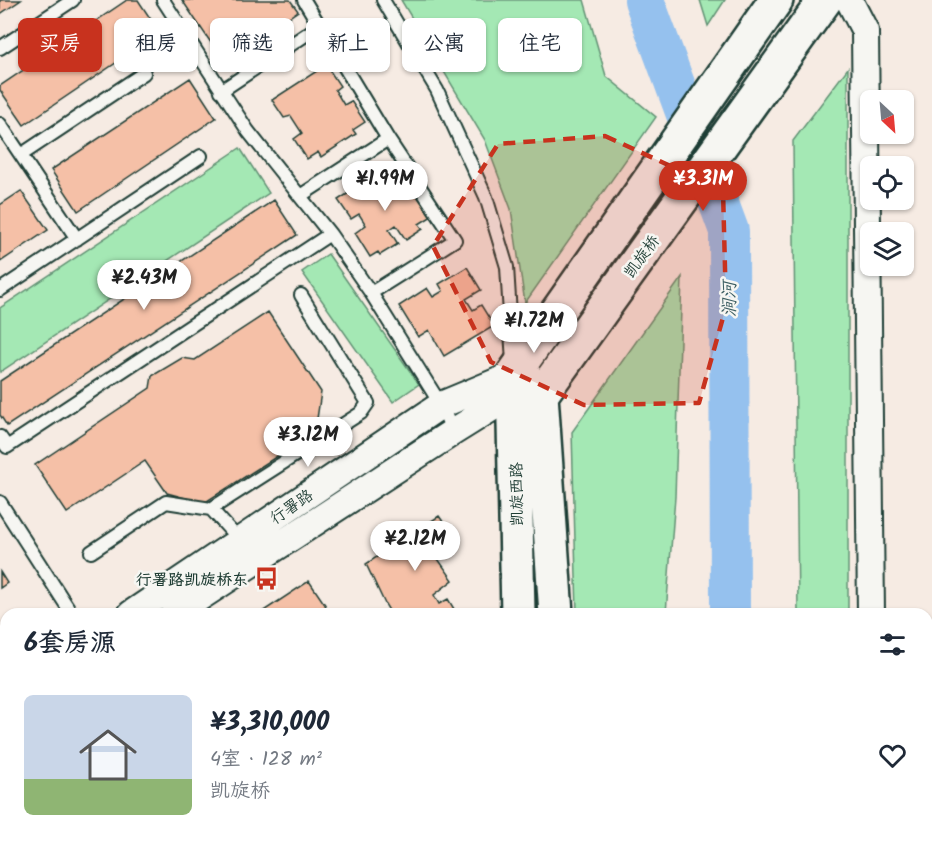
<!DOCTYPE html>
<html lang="zh">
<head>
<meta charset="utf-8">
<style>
  body { margin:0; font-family:Kalam,"LXGW WenKai TC",sans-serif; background:#f6f6f7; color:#1f2937; height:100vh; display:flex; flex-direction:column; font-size:22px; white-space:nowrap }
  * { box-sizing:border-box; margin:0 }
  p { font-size:20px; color:#747a83 }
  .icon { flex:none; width:33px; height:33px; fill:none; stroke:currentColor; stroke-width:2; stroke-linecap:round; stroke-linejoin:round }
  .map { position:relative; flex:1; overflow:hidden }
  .sheet { position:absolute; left:0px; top:608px; width:933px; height:236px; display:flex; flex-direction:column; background:#fff; border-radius:18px 18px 0 0; box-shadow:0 2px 4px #0004 }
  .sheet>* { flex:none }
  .banner { position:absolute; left:18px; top:18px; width:600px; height:54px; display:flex; gap:12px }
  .needle { width:39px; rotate:154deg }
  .controls { position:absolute; left:860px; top:90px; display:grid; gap:12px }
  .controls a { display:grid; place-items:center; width:54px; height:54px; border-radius:9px; background:#fff; box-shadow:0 2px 4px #0004; font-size:30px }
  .price { position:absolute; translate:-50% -51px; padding:0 14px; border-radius:21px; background:#fff; color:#222; font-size:20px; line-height:39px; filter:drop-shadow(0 2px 3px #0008) }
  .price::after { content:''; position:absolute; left:50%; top:36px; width:18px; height:14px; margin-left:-9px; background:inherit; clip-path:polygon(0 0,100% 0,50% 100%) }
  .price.selected { background:#c8321e; color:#fff }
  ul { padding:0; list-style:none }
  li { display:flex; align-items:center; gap:18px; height:150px; padding:0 24px }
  li span { display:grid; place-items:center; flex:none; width:168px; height:120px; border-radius:9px; color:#555 }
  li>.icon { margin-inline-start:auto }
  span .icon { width:72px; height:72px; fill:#fffc; stroke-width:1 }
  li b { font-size:26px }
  h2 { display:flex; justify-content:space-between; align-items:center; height:72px; padding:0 24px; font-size:26px }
  .pill { padding:0 21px; border-radius:9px; background:#fff; box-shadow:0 2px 4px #0004; font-size:21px; line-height:54px }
  .pill.selected { background:#c8321e; color:#fff }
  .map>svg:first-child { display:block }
  .green { fill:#a4e8b4; stroke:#629274; stroke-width:1.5 }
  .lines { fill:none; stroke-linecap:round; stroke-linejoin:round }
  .stream { stroke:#668ca4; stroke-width:7 }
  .river { stroke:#95c1ee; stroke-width:40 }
  .building { fill:#f5c0a7; stroke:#1f3d34; stroke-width:1.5 }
  .service-casing { stroke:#1f3d34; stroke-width:16 }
  .minor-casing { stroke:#1f3d34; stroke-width:30 }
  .secondary-casing { stroke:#1f3d34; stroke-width:38 }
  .service { stroke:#f6f6f2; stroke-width:12 }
  .minor { stroke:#f6f6f2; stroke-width:26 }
  .secondary { stroke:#f6f6f2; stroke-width:33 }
  .marked { fill:#c8321e; fill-opacity:0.2; stroke:#c8321e; stroke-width:4.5; stroke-dasharray:12 8; stroke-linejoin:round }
  .labels { text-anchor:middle; stroke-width:5; stroke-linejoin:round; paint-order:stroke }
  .street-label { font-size:16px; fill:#1f3d34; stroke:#f6f6f2 }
  .poi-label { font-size:16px; font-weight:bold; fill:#1f3d34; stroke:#f6f6f2; text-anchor:end }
  .water-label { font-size:18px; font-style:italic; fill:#3c5e62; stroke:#f6f6f2 }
</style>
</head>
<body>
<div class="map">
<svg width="932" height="842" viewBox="0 0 932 842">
  <rect width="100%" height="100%" fill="#f6ebe3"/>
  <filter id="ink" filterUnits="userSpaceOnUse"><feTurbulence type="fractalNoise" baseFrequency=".0167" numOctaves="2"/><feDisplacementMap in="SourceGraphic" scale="12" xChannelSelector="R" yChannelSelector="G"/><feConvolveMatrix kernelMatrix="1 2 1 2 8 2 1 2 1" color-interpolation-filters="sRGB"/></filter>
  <g filter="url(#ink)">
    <path class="green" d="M401,0H584L606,76L656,117L525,303L511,209L485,140Z
      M700,0H725L708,26Z
      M848,68V613H798L793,141Z
      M240,148L269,193L0,372V308Z
      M328,254L419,384L393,402L302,272Z
      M682,277L675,497L666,613H577L572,432Z
      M582,837H682L683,842H582Z
      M774,837H854V842H774Z"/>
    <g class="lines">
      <path class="stream" d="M927,721L932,720"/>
      <path class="river" d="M644,0L729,231L730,614
        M731,837V842"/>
    </g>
    <path class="building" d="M0,0H21L0,14Z
      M127,0H138L160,33L24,125L0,90V86Z
      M182,0H290L298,11L285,20L288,25L272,35L262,21L255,26L265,42L245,55L239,48L222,59Z
      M326,65L340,86L335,90L344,105L351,101L365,122L353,130L356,134L321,157L318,152L307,159L294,139L302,133L291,116L284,118L272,100Z
      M190,78L216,118L78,211L51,170Z
      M389,167L404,189L399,193L402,197L414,189L432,216L419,224L423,229L406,240L396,225L389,230L398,244L380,255L378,252L370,257L355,233L366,225L359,214L351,219L338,200Z
      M21,191L48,230L0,262V205Z
      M274,200L297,235L7,426L0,415V381Z
      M467,267L481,290L466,299L473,310L481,305L494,326L444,356L429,330L418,337L399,306L427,288L433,297L443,291L439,284Z
      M268,312L321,392L315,432L204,503L167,493L145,461L67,513L35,465L150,388L152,376L182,358L195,360Z
      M439,516L458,543L438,559L453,580L434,595L439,604L448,599L457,614H391L385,604L366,564Z
      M0,572L7,583L0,588Z
      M309,581L326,606L315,614H259Z
      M6,769V815L0,819V773Z
      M89,837H150L142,842H92Z
      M258,837H320L312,842H261Z
      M366,837H419L411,842H358Z"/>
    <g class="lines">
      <defs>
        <path id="service" d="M163,0L248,131L330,234L371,293L441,405L453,432
          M304,0L388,139L455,240L371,293
          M383,0L437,90L486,197L507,267L513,362
          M0,48L73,0
          M221,91L319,26
          M0,124L77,239
          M21,155L144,73
          M300,196L388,139
          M0,290L201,156
          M0,437L7,447L330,234
          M0,502L72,614
          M211,509L240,541
          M91,552L166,502L211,509L361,413L368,403L301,295
          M0,740L6,749
          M65,837L68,842
          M232,837L236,842
          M471,837L472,842
          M184,842L192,837
          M348,842L356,837
          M437,842L445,837"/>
        <path id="minor" d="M849,0L865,31L871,614
          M131,614L441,405L513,375L529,376
          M174,614L453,432L514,394L529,395
          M0,702L6,697
          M0,728L6,724
          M878,842V837"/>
        <path id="secondary" d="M518,614L513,375L776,0
          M556,614L541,395L825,0
          M516,842V837
          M558,842V837"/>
      </defs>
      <use href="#service" class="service-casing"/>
      <use href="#minor" class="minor-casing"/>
      <use href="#secondary" class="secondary-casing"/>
      <use href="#service" class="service"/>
      <use href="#minor" class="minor"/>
      <use href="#secondary" class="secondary"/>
    </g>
  </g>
  <path class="marked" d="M605,136L723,190L726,307L699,403L584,405L491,362L433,246L498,144Z"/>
  <defs>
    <symbol id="bus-bare" viewBox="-9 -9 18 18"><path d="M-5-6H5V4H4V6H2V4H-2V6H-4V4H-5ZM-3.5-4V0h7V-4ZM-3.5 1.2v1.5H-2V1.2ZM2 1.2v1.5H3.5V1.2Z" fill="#c8321e" stroke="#f6f6f2" stroke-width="2.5" paint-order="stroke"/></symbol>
  </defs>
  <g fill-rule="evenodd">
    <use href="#bus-bare" x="250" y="562" width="33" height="33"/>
  </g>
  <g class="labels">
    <g class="street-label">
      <text transform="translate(641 256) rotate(-54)" y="6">凯旋桥</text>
      <text transform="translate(516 494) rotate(-91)" y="6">凯旋西路</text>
      <text transform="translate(291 506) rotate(-34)" y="6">行署路</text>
    </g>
    <g class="poi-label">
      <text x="248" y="585">行署路凯旋桥东</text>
    </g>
    <g class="water-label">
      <text transform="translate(729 299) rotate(-90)" y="6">涧河</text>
    </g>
  </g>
</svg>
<div class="controls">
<a><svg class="needle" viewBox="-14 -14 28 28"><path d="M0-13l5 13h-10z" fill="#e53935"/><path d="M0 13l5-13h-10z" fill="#747a83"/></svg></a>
<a><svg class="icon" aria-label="locate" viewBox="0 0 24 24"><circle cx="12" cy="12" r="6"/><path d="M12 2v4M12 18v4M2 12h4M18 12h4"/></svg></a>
<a><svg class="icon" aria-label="layers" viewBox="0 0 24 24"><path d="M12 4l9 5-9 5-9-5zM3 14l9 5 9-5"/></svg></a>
</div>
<b class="price" style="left:385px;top:212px">¥1.99M</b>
<b class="price selected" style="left:703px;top:212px">¥3.31M</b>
<b class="price" style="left:144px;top:311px">¥2.43M</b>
<b class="price" style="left:534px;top:354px">¥1.72M</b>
<b class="price" style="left:308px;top:468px">¥3.12M</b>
<b class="price" style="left:415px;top:572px">¥2.12M</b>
<div class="banner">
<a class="pill selected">买房</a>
<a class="pill">租房</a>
<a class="pill">筛选</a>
<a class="pill">新上</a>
<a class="pill">公寓</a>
<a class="pill">住宅</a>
</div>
<section class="sheet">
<h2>6套房源<svg class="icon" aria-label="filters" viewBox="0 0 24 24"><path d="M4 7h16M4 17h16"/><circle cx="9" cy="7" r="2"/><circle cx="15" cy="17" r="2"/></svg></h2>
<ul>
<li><span style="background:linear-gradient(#c9d6e8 70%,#8fb573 0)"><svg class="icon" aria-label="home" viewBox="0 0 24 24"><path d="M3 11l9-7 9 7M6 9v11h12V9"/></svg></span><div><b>¥3,310,000</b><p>4室 · 128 m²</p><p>凯旋桥</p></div><svg class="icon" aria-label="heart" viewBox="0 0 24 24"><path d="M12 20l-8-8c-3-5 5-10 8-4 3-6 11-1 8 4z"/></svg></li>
</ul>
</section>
</div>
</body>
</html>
